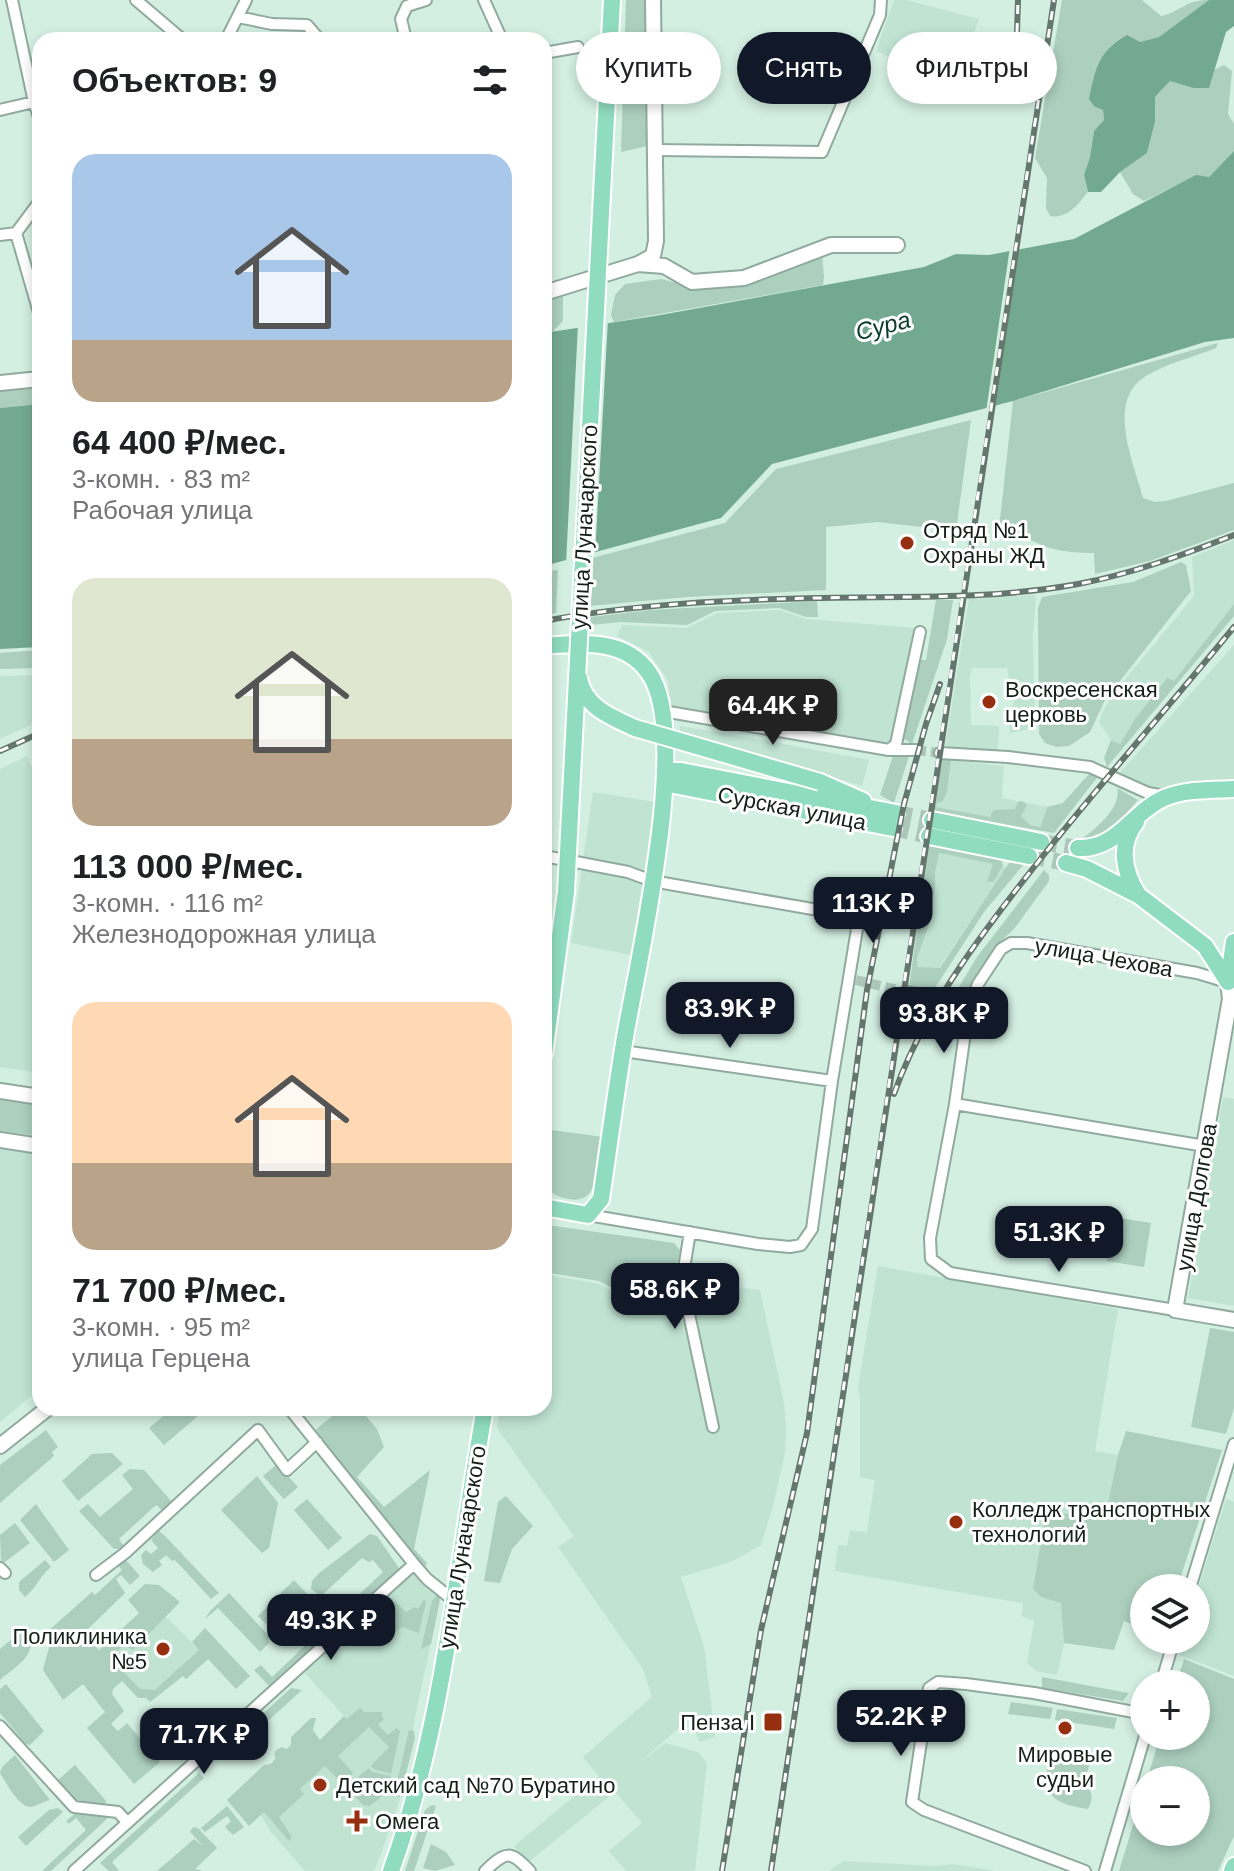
<!DOCTYPE html>
<html lang="ru">
<head>
<meta charset="utf-8">
<style>
  body { margin:0; font-family:Helvetica,sans-serif; background:#f2f2f2; color:#202124; height:100vh; display:flex; flex-direction:column; font-size:30px; white-space:nowrap }
  * { box-sizing:border-box; margin:0 }
  p { font-size:26px; color:#757577 }
  .icon { flex:none; width:44px; height:44px; fill:none; stroke:currentColor; stroke-width:2; stroke-linecap:round; stroke-linejoin:round }
  .map { position:relative; flex:1; overflow:hidden }
  .drawer { position:absolute; left:32px; top:32px; width:520px; height:1384px; display:flex; flex-direction:column; background:#fff; border-radius:24px; box-shadow:0 4px 12px #0003 }
  .drawer>* { flex:none }
  .banner { position:absolute; left:576px; top:32px; width:538px; height:72px; display:flex; gap:16px }
  .buttons { position:absolute; left:1130px; top:1574px; display:grid; gap:16px }
  .buttons a { display:grid; place-items:center; width:80px; height:80px; border-radius:50%; background:#fff; box-shadow:0 4px 12px #0003; font-size:40px }
  .price { position:absolute; translate:-50% -68px; padding:0 18px; border-radius:16px; background:#111827; color:#fff; font-size:26px; line-height:52px; filter:drop-shadow(0 2px 4px #0008) }
  .price::after { content:''; position:absolute; left:50%; top:48px; width:24px; height:18px; margin-left:-12px; background:inherit; clip-path:polygon(0 0,100% 0,50% 100%) }
  .price.on { background:#222; color:#fff }
  ul { padding:0; list-style:none }
  li { display:grid; align-content:center; gap:16px; height:424px; padding:0 40px }
  li span { display:grid; place-items:center; height:248px; border-radius:24px; color:#555 }
  li>.icon { margin-inline-start:auto }
  span .icon { width:144px; height:144px; fill:#fffc; stroke-width:1 }
  li b { font-size:34px }
  h2 { display:flex; justify-content:space-between; align-items:center; height:96px; padding:0 40px; font-size:34px }
  .chip { padding:0 28px; border-radius:36px; background:#fff; box-shadow:0 4px 12px #0003; font-size:28px; line-height:72px }
  .chip.on { background:#111827; color:#fff }
  .map>svg:first-child { display:block }
  .built { fill:#c0e3d2 }
  .green { fill:#accfbe }
  .water { fill:#73a991 }
  .pier { fill:#d3efe2 }
  .lines { fill:none; stroke-linecap:round; stroke-linejoin:round }
  .street-tunnel { stroke:#adc6ba; stroke-width:10; stroke-dasharray:10 5; stroke-linecap:butt }
  .primary-tunnel { stroke:#adc6ba; stroke-width:16; stroke-dasharray:16 8; stroke-linecap:butt }
  .street-casing { stroke:#90aa9e; stroke-width:14 }
  .secondary-casing { stroke:#90aa9e; stroke-width:18 }
  .primary-casing { stroke:#fff; stroke-width:20 }
  .street { stroke:#fff; stroke-width:10 }
  .secondary { stroke:#fff; stroke-width:14 }
  .primary { stroke:#90dcc1; stroke-width:16 }
  .rail-casing { stroke:#65766e; stroke-width:6 }
  .rail { stroke:#fff; stroke-width:3; stroke-dasharray:9; stroke-linecap:butt }
  .primary-bridge-casing { stroke:#fff; stroke-width:20; stroke-linecap:butt }
  .primary-bridge { stroke:#90dcc1; stroke-width:16 }
  .poi-dot { fill:#962e10; stroke:#fff; stroke-width:3 }
  .labels { text-anchor:middle; stroke-width:6; stroke-linejoin:round; paint-order:stroke }
  .street-label { font-size:22px; fill:#16201b; stroke:#fff }
  .poi-label { font-size:22px; fill:#16201b; stroke:#fff; text-anchor:start }
  .water-label { font-size:24px; font-style:italic; fill:#0c3c2b; stroke:#fff }
</style>
</head>
<body>
<div class="map">
<svg width="1234" height="1871" viewBox="0 0 1234 1871">
  <rect width="100%" height="100%" fill="#d3efe2"/>
  <path class="built" d="M894,0H906L979,19L969,47L977,51L964,89L876,51Z
    M1234,540V604L1174,682L1167,678L1135,719L1119,745L1111,740L1099,722L1104,709L1113,694L1194,596L1192,557Z
    M1036,595L1033,634L1035,728L1010,733L1008,715L1014,703L1007,668H972L970,677L971,725L999,726L998,750L945,748L969,598Z
    M780,610L806,619L916,628L890,743L670,708L668,681L649,652L617,636L622,625L687,628L717,613Z
    M1234,645V780L1204,782L1165,792L1151,790L1118,775Z
    M40,675V721L0,739V676Z
    M680,726L763,740L869,760L862,786L680,734Z
    M27,756L36,776L40,774V1073L0,1067V769Z
    M951,760L1004,766L1002,798L1047,807L1042,827L936,807L937,803L947,792Z
    M593,792L655,802L631,955L571,943Z
    M939,853L1007,867L939,968H922L917,967V958L935,890V873Z
    M1223,1097L1234,1099V1306L1188,1298Z
    M0,1147L40,1152V1389L0,1422Z
    M878,1266L1118,1309L1095,1451L1118,1455L1105,1518L1046,1513L1033,1589L1041,1597L1061,1603L1064,1643L1057,1675L1036,1671L1027,1663L1034,1621L1022,1616L1023,1603L835,1571L838,1545L847,1546L850,1531L867,1532L875,1480L860,1477V1397L858,1388Z
    M544,1274L599,1284L648,1311L744,1288L760,1290L784,1403L786,1428L785,1453L774,1502L761,1545L733,1561L681,1577L704,1646L715,1737L700,1742L689,1719L638,1764L665,1743L698,1752L707,1763L695,1871H626L609,1851L642,1823L615,1792L527,1863L514,1846L599,1776L583,1757L652,1697L643,1669L558,1547L574,1536L497,1428L500,1408H544Z
    M1226,1499L1234,1502V1676L1177,1654L1182,1640H1196V1595Z
    M415,1570L440,1599L413,1727L415,1737L399,1802L382,1851L374,1871H305L270,1831L255,1805L347,1719L302,1670Z
    M155,1606L208,1659L186,1679L183,1676L150,1702L125,1675H86Z
    M843,1861L935,1866L953,1864L996,1871H829Z"/>
  <path class="green" d="M626,0H649L651,140L647,146L621,152Z
    M1062,0H1142L1161,16C1182,11 1185,0 1209,0L1159,37L1140,42L1103,109L1104,120L1094,131L1090,157L1084,175L1088,192C1078,204 1068,219 1050,216L1046,208L1047,178L1035,158Z
    M1224,65L1232,71L1228,114L1234,124V151L1209,177L1196,176L1144,201L1133,194L1120,172L1147,153L1155,122V97L1170,81L1193,88H1209L1214,70Z
    M822,253L824,277L823,285L614,322L611,315L615,295L625,284L661,279L690,286Z
    M557,294L563,296V321L552,332L544,333V298Z
    M1218,343L1216,348C1194,357 1167,363 1146,376C1105,401 1134,463 1143,498L1155,502L1166,501L1234,483V530L1150,561L1095,574L1094,553C1081,553 1067,552 1054,549C1030,544 1025,529 998,538L1013,401Z
    M40,386V404L0,408V388Z
    M971,420L956,531L878,522L826,527V590L687,597L589,606L592,558L725,523L776,469Z
    M1181,562L1186,565L1191,591L1105,700L1090,732L1069,746L1056,747L1045,743L1039,734L1038,608L1042,597L1133,582Z
    M558,570L556,613L544,615V572Z
    M936,600H953L947,639L912,744L904,739L902,728L920,660H926Z
    M817,601L818,617H806L780,608L715,611L687,625L620,622L591,625L590,617L651,610Z
    M1234,604V616L1107,767L1104,758L1111,740L1120,744L1135,719L1167,678L1174,681Z
    M40,650V668L0,669V653Z
    M551,652L544,830V653Z
    M910,753L894,803L880,795L893,756Z
    M938,759L951,760L947,792L942,802L937,803L936,807L990,817L994,810L1015,809L1018,802L1022,801L1027,805L1021,816L1030,825L1041,827L1047,807L1063,803L1089,774L1099,775L1054,833L932,811L934,803L931,799Z
    M1117,788L1138,800C1123,816 1106,845 1081,839C1096,829 1122,807 1117,788Z
    M929,846L1001,859L1003,865L994,881L987,882L993,864L939,853L935,873V890L927,918L931,919L917,958V967L940,968L1009,863L1024,864L984,912L933,991L909,987Z
    M1044,870L1049,875V881L1014,929L1000,942L966,1000L954,995L977,957Z
    M0,1093L40,1099V1136L0,1131Z
    M544,1129L603,1137C599,1159 601,1206 569,1199C556,1197 551,1193 544,1182Z
    M1114,1217L1151,1223L1144,1267L1107,1261Z
    M547,1225L674,1243L680,1250L675,1274L679,1286L676,1300L649,1307L599,1281L544,1272V1227Z
    M1210,1328L1234,1332V1408L1226,1434L1191,1427Z
    M173,1408L205,1410L164,1445L149,1428Z
    M342,1408H359L377,1429L384,1447L357,1477L384,1507L430,1470L414,1549L427,1563L425,1567L314,1431Z
    M46,1430L58,1447L52,1452L54,1456L0,1503V1465Z
    M1126,1431L1222,1450L1177,1588H1144V1629L1124,1621L1114,1650L1064,1643L1061,1603L1041,1597L1033,1589L1046,1512L1105,1518L1118,1455Z
    M112,1453L123,1464L78,1501L62,1481L92,1454Z
    M277,1464L298,1487L284,1499L263,1476Z
    M130,1469L144,1470L172,1502L164,1512L156,1505L119,1539L125,1548L114,1549L79,1511L88,1504L100,1517L133,1489L122,1475Z
    M257,1476L278,1503L269,1548L262,1553L221,1510Z
    M506,1496L533,1526L512,1549L500,1583L484,1581L498,1502Z
    M307,1499L342,1538L328,1550L294,1510Z
    M36,1504L69,1550L54,1562L20,1520Z
    M15,1523L30,1543L5,1562H1L0,1535Z
    M158,1530L165,1536L219,1593L211,1599L175,1560L172,1561L166,1555L159,1561L162,1565L153,1572L143,1564L141,1555L146,1550L151,1554L158,1548L151,1540Z
    M370,1534L377,1536L401,1571L270,1687L254,1670L261,1665L272,1677L383,1572L373,1560L369,1562L362,1558L321,1596L311,1589L312,1581L318,1574Z
    M125,1559L140,1576L130,1585L121,1575L116,1579L125,1593L87,1630L88,1638L99,1650L139,1613L128,1600L145,1584L159,1585L180,1602L133,1650L124,1645L115,1654L119,1658L117,1665L140,1689L155,1690L199,1650L192,1642L205,1628L250,1676L236,1689L208,1659L186,1679L183,1676L150,1702L146,1698H138L122,1681L113,1689L112,1694L124,1711L111,1724L118,1731L127,1723L160,1762L134,1784L87,1728L105,1712L83,1684L63,1700L43,1670L52,1636L48,1631L92,1592L95,1595L122,1570L118,1565Z
    M45,1560L51,1567C40,1576 36,1588 25,1597L19,1590V1582Z
    M294,1580L314,1601L276,1634L258,1616Z
    M229,1593L269,1636V1643L260,1652L218,1608L205,1619L210,1611Z
    M437,1594L440,1599L431,1644L421,1649L432,1601Z
    M390,1597L406,1612L415,1607L418,1609L424,1599L426,1602L419,1633L402,1627L390,1637L384,1639L365,1619Z
    M29,1625C38,1656 21,1662 0,1680V1649Z
    M1184,1659L1234,1679V1836L1218,1871H1119L1144,1789V1832H1196V1780H1147L1160,1736H1196V1684H1176Z
    M1042,1677L1129,1693L1123,1701L1049,1689L1042,1688Z
    M6,1684L44,1731L30,1745L26,1744L0,1713V1689Z
    M291,1688L302,1690L250,1737L244,1731Z
    M1011,1702L1053,1708L1050,1719L1008,1714Z
    M360,1708L364,1712H383L381,1715L384,1719L378,1725L388,1735L397,1728L400,1731L391,1774L374,1769L371,1766L389,1747L369,1727L338,1756L353,1773L342,1783L325,1766L300,1789L304,1794L279,1817L292,1837L289,1841L264,1812L249,1826L227,1800L264,1765L271,1764L276,1758L274,1755L276,1750L282,1747L287,1749L291,1745V1737L311,1718H316L313,1730L320,1740L344,1716L347,1719Z
    M1057,1709L1117,1718L1114,1729L1055,1720Z
    M409,1730L414,1731L415,1738L400,1797L394,1795Z
    M1074,1748L1090,1756C1091,1765 1087,1768 1087,1776C1086,1790 1097,1792 1088,1809C1054,1804 1038,1794 1050,1758Z
    M15,1755L50,1800C44,1801 37,1806 31,1807C19,1808 6,1782 0,1773L2,1767Z
    M75,1765L106,1801L105,1805L76,1800L58,1780Z
    M369,1768L372,1772L391,1776L386,1793L370,1806L363,1805L346,1787Z
    M199,1773L204,1778L112,1862L119,1871H109L100,1863Z
    M432,1805L436,1806L414,1871H405L425,1810Z
    M227,1806L244,1827L233,1835L225,1827L231,1821L227,1816L205,1832L201,1828Z
    M58,1808L63,1812L26,1846L18,1837L49,1810Z
    M84,1812L110,1816L51,1871H42L86,1830L76,1818L69,1824L66,1821L76,1813Z
    M193,1827L198,1828L217,1848L195,1869L203,1871H157L194,1839L204,1847L190,1832Z
    M431,1844L446,1852L455,1865L435,1871L423,1868Z"/>
  <path class="water" d="M1209,0H1234V26L1226,32L1209,88H1193L1170,81L1155,97V122L1147,153L1120,172L1101,192H1088L1084,175L1090,157L1094,131L1104,120L1103,110L1094,106L1089,99C1096,67 1098,52 1127,35L1140,42L1159,37Z
    M1234,151V338L1205,342L1013,401L772,464L721,518L544,566V333L655,316L924,267L956,254L989,255L1074,239L1196,175L1209,177Z
    M40,404V647L0,649V408Z"/>
  <path class="pier" d="M1019,245L995,410L986,412L1010,247Z
    M608,319L595,556L566,564L578,324Z"/>
  <g class="lines">
    <path class="street-tunnel" d="M916,750L940,753
      M856,980L906,992"/>
    <path class="primary-tunnel" d="M896,813L932,820
      M893,828L929,836
      M1041,842L1078,848
      M1029,856L1066,863"/>
    <defs>
      <path id="street" d="M12,0L34,102L40,120
        M136,0L183,40
        M484,0L502,40
        M407,6L426,0
        M238,17L272,24L307,25L320,40
        M226,40L246,0
        M406,40L401,19L407,6
        M544,53L578,47
        M0,110L34,102
        M655,150L822,152L880,15L881,0
        M16,233L40,316
        M16,233L40,201
        M0,235L16,233
        M663,711L889,750H916
        M889,750L896,744L920,632
        M940,753L1008,757L1090,767L1148,793L1165,796
        M544,856L628,872L652,881L841,914L851,918L857,929L832,1081L812,1229L801,1245L790,1247L758,1244L588,1215
        M906,992L933,997
        M948,1003L968,1011
        M623,1051L832,1081
        M955,1104L1205,1146
        M690,1232L682,1281L713,1427
        M1175,1310L950,1273L931,1259L930,1238L955,1104L968,1011L978,984L1001,949L1011,943H1027L1197,973L1227,982
        M289,1408L414,1564L427,1579L453,1600
        M0,1568L5,1573
        M96,1575L125,1553L258,1430L287,1470L317,1442
        M1190,1588L1234,1444
        M1161,1684L1174,1640
        M0,1726L74,1807L118,1812L127,1822
        M74,1871L414,1564
        M485,1871C506,1851 510,1850 530,1871
        M1085,1871L924,1810L912,1802L929,1688L938,1682L966,1684L1034,1693L1144,1714
        M1105,1871L1145,1736"/>
      <path id="secondary" d="M638,264L664,266L692,282L744,278L831,245H897
        M544,293L638,264L653,256L656,241L653,0
        M0,383L40,379
        M1228,982L1230,999L1175,1310L1234,1320
        M0,1091L40,1097
        M0,1140L40,1146
        M0,1446L48,1408"/>
      <path id="primary" d="M544,646C582,643 625,638 649,673C692,734 638,961 625,1037C616,1091 609,1145 601,1199L588,1215L544,1207
        M666,777L673,771H681L896,813
        M666,777L674,785L893,828
        M820,782L863,801
        M932,820L1041,842
        M1136,822C1118,845 1124,872 1138,895
        M929,836L1029,856
        M1078,848C1117,850 1132,812 1164,798C1185,789 1212,790 1234,789
        M1066,863L1087,869L1138,895L1205,946L1228,982
        M1228,982L1234,942
        M544,1054L566,892
        M391,1871C445,1722 457,1563 485,1408
        M1232,1871L1234,1866"/>
    </defs>
    <use href="#street" class="street-casing"/>
    <use href="#secondary" class="secondary-casing"/>
    <use href="#primary" class="primary-casing"/>
    <use href="#street" class="street"/>
    <use href="#secondary" class="secondary"/>
    <use href="#primary" class="primary"/>
    <defs>
      <path id="rail" d="M1017,32L1018,0
        M544,621C634,604 726,600 817,598C904,596 991,600 1078,584C1131,574 1183,555 1234,535
        M0,751L40,733
        M894,1094C926,1004 987,926 1046,852C1107,776 1172,703 1234,627
        M722,1871L761,1630L807,1433L867,990L904,804L926,724L940,684
        M771,1871C865,1247 957,623 1054,0"/>
    </defs>
    <use href="#rail" class="rail-casing"/>
    <use href="#rail" class="rail"/>
    <defs>
      <path id="primary-bridge" d="M579,678C584,707 611,717 635,728L820,782
        M566,892L612,0"/>
    </defs>
    <use href="#primary-bridge" class="primary-bridge-casing"/>
    <use href="#primary-bridge" class="primary-bridge"/>
  </g>
  <g class="poi-dot">
    <circle cx="907" cy="543" r="8"/>
    <circle cx="989" cy="702" r="8"/>
    <circle cx="956" cy="1522" r="8"/>
    <circle cx="163" cy="1649" r="8"/>
    <rect x="763" y="1712" width="20" height="20" rx="4"/>
    <circle cx="1065" cy="1728" r="8"/>
    <circle cx="320" cy="1785" r="8"/>
    <path d="M353 1809h8v8h8v8h-8v8h-8v-8h-8v-8h8z"/>
  </g>
  <g class="labels">
    <g class="street-label">
      <text transform="translate(584 527) rotate(-87)" y="8">улица Луначарского</text>
      <text transform="translate(792 808) rotate(11)" y="8">Сурская улица</text>
      <text transform="translate(1104 957) rotate(10)" y="8">улица Чехова</text>
      <text transform="translate(1196 1197) rotate(-80)" y="8">улица Долгова</text>
      <text transform="translate(462 1547) rotate(-81)" y="8">улица Луначарского</text>
    </g>
    <g class="poi-label">
      <text x="923" y="538">Отряд №1<tspan x="923" dy="25">Охраны ЖД</tspan></text>
      <text x="1005" y="697">Воскресенская<tspan x="1005" dy="25">церковь</tspan></text>
      <text x="972" y="1517">Колледж транспортных<tspan x="972" dy="25">технологий</tspan></text>
      <text x="147" y="1644" text-anchor="end">Поликлиника<tspan x="147" dy="25">№5</tspan></text>
      <text x="755" y="1730" text-anchor="end">Пенза I</text>
      <text x="1065" y="1762" text-anchor="middle">Мировые<tspan x="1065" dy="25">судьи</tspan></text>
      <text x="336" y="1793">Детский сад №70 Буратино</text>
      <text x="375" y="1829">Омега</text>
    </g>
    <g class="water-label">
      <text transform="translate(883 326) rotate(-14)" y="8">Сура</text>
    </g>
  </g>
</svg>
<div class="buttons">
<a><svg class="icon" aria-label="layers" viewBox="0 0 24 24"><path d="M12 4l9 5-9 5-9-5zM3 14l9 5 9-5"/></svg></a>
<a>+</a>
<a>−</a>
</div>
<b class="price on" style="left:773px;top:747px">64.4K ₽</b>
<b class="price" style="left:873px;top:945px">113K ₽</b>
<b class="price" style="left:730px;top:1050px">83.9K ₽</b>
<b class="price" style="left:944px;top:1055px">93.8K ₽</b>
<b class="price" style="left:1059px;top:1274px">51.3K ₽</b>
<b class="price" style="left:675px;top:1331px">58.6K ₽</b>
<b class="price" style="left:331px;top:1662px">49.3K ₽</b>
<b class="price" style="left:901px;top:1758px">52.2K ₽</b>
<b class="price" style="left:204px;top:1776px">71.7K ₽</b>
<div class="banner">
<a class="chip">Купить</a>
<a class="chip on">Снять</a>
<a class="chip">Фильтры</a>
</div>
<section class="drawer">
<h2>Объектов: 9<svg class="icon" aria-label="filters" viewBox="0 0 24 24"><path d="M4 7h16M4 17h16"/><circle cx="9" cy="7" r="2"/><circle cx="15" cy="17" r="2"/></svg></h2>
<ul>
<li><span style="background:linear-gradient(#a9c7e8 75%,#b9a48a 0)"><svg class="icon" aria-label="home" viewBox="0 0 24 24"><path d="M3 11l9-7 9 7M6 9v11h12V9"/></svg></span><div><b>64 400 ₽/мес.</b><p>3-комн. · 83 m²</p><p>Рабочая улица</p></div></li>
<li><span style="background:linear-gradient(#dfe7d0 65%,#b9a48a 0)"><svg class="icon" aria-label="home" viewBox="0 0 24 24"><path d="M3 11l9-7 9 7M6 9v11h12V9"/></svg></span><div><b>113 000 ₽/мес.</b><p>3-комн. · 116 m²</p><p>Железнодорожная улица</p></div></li>
<li><span style="background:linear-gradient(#ffd9b3 65%,#b9a48a 0)"><svg class="icon" aria-label="home" viewBox="0 0 24 24"><path d="M3 11l9-7 9 7M6 9v11h12V9"/></svg></span><div><b>71 700 ₽/мес.</b><p>3-комн. · 95 m²</p><p>улица Герцена</p></div></li>
</ul>
</section>
</div>
</body>
</html>
